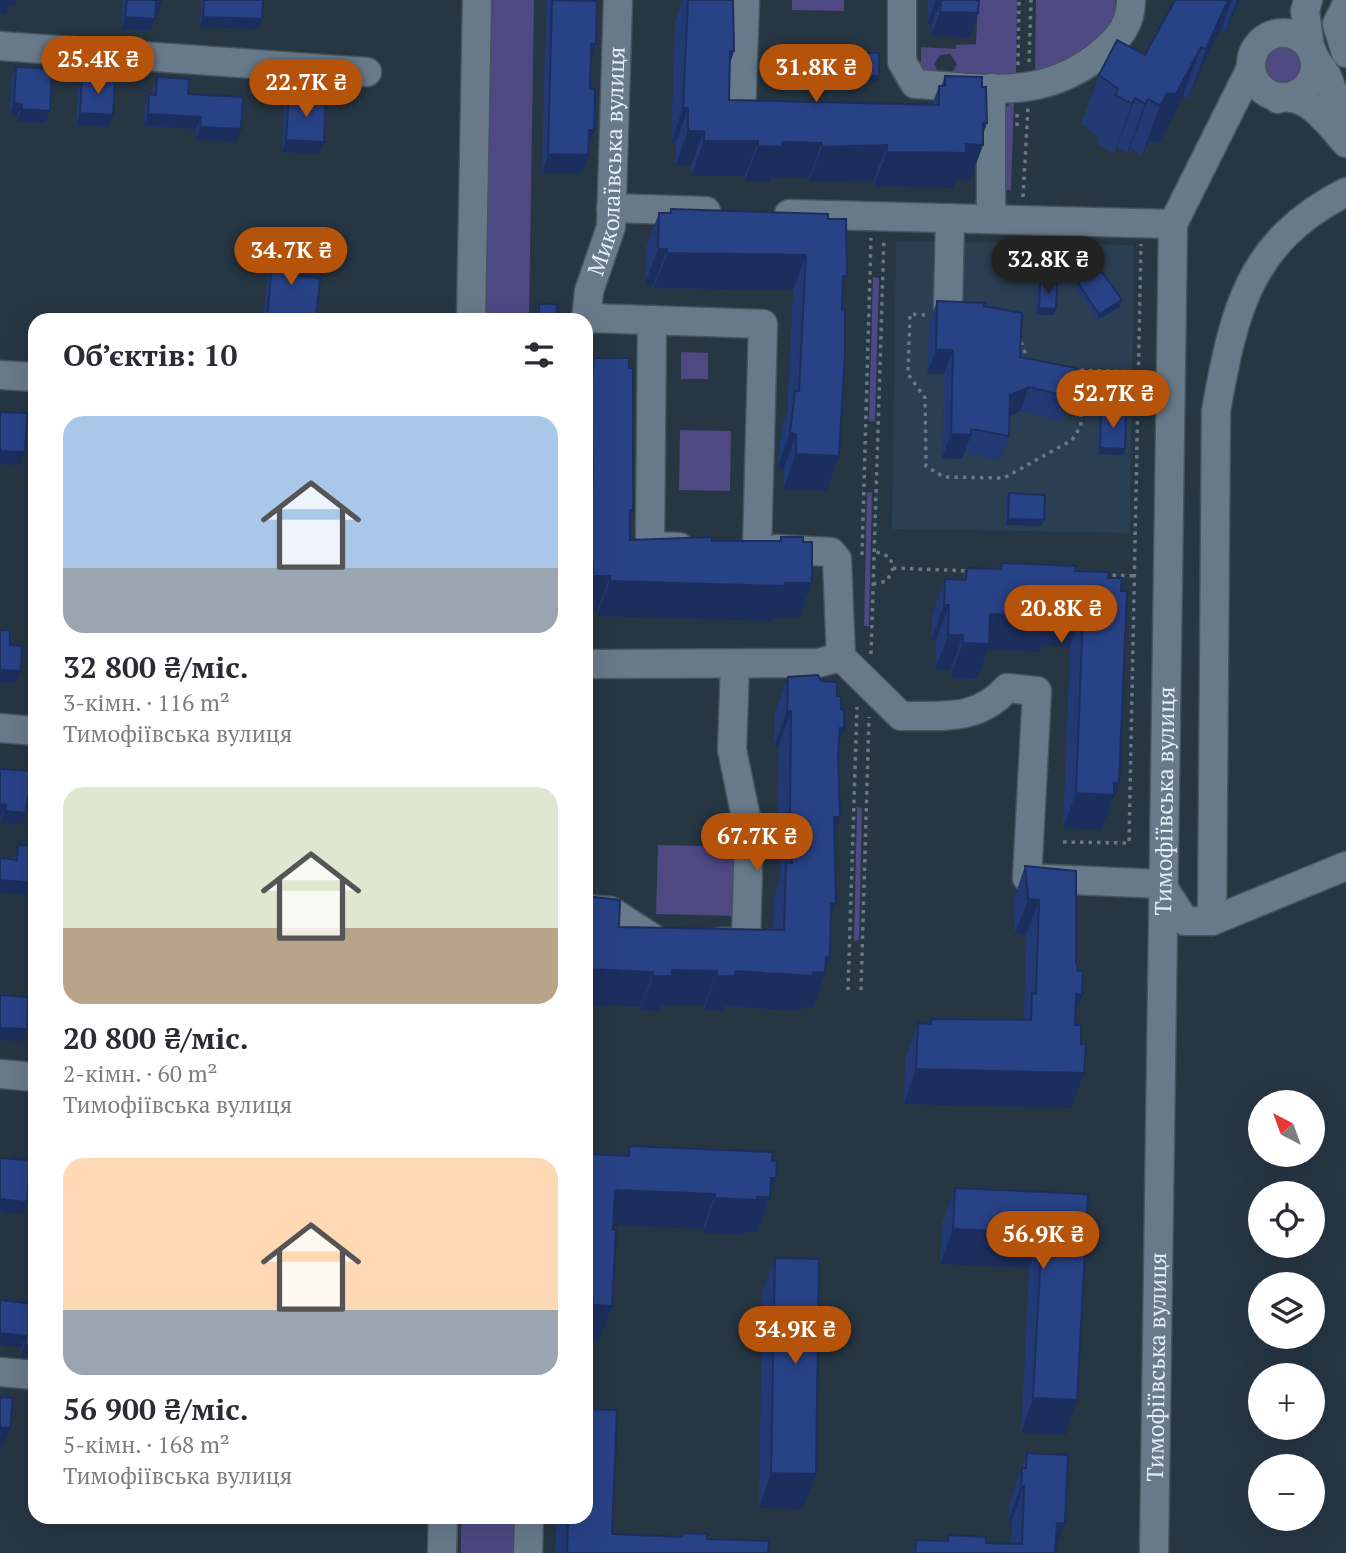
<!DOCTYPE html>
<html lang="uk">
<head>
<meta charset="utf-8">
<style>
  body { margin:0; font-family:"PT Serif",serif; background:#f7f7f7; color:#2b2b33; height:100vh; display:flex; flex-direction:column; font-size:26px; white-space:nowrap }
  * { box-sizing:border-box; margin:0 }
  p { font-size:23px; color:#7c7c81 }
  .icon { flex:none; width:38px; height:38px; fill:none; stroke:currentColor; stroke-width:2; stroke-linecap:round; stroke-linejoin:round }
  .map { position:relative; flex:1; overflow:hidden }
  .drawer { position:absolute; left:28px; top:313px; width:565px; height:1211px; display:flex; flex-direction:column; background:#fff; border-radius:21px; box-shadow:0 7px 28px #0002 }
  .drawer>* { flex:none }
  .needle { width:46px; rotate:319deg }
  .tools { position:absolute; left:1248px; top:1090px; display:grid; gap:14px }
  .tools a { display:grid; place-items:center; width:77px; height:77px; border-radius:50%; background:#fff; box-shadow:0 7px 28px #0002; font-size:35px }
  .price { position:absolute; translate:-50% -60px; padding:0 16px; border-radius:24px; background:#b45309; color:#fff; font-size:23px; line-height:46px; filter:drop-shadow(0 2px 4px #0008) }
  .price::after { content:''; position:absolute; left:50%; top:42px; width:21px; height:16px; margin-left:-10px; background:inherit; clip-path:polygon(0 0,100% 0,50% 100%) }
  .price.active { background:#222; color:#fff }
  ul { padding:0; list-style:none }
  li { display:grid; align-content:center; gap:14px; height:371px; padding:0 35px }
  li span { display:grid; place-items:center; height:217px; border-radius:21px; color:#555 }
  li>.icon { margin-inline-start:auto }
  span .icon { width:126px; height:126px; fill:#fffc; stroke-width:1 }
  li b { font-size:30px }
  h2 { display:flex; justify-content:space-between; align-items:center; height:84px; padding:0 35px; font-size:30px }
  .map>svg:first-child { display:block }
  .built { fill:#2a3f52 }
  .green { fill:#4e4883 }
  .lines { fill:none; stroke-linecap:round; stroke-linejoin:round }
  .minor-casing { stroke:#45535e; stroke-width:31 }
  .path { stroke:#6a7883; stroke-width:3.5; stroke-dasharray:3.5 5; stroke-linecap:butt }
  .minor { stroke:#687a8a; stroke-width:28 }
  .wall { fill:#223973 }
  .shaded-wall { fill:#1c2e5e }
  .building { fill:#284286; stroke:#1c2e5e; stroke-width:2 }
  .labels { text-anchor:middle; stroke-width:7; stroke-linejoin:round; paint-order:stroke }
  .street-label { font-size:23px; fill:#e2ecf5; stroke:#1c2b39 }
</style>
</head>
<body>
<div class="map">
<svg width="1346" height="1553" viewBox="0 0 1346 1553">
  <rect width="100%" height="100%" fill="#263643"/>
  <path class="built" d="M896,241L1134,245L1130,533L892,529Z"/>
  <path class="green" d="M491,0H534L529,320H485Z
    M792,0H844V11L792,10Z
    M978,0H1017L1016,75H951L957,64L950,54L940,55L934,64L940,75L924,71L921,65V47L956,49V45L976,44Z
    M1036,0H1115C1115,5 1116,12 1115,17C1108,36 1054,73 1035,74Z
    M1258 64a24 24 0 1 1 48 0a24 24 0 1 1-48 0Z
    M1014,97L1011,190H1003L1005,110Z
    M873,277L879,278L875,421H869Z
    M681,352L708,353V379H681Z
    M680,430L731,431L730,491L679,490Z
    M867,492L872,493L869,626H864Z
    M857,807L862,808L859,940L854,941Z
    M658,845L740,847L738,916L656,914Z
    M461,1517H514L513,1553H461Z"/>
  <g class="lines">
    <defs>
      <g id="minor">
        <path d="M745,0L741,117H762"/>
        <path d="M902,0V62L915,84C988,88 1046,102 1105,50C1121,36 1131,22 1131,0"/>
        <path d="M1308,0L1305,11L1310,48"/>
        <path d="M1346,6L1337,24L1346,53"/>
        <circle cx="1283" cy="65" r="32"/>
        <path d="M0,46L367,72"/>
        <path d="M1314,57L1327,76L1346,128"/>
        <path d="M1278,99C1306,90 1330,125 1346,143"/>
        <path d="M611,208L706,211"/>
        <path d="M789,214L1173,224"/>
        <path d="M991,219V88"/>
        <path d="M948,307L950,218"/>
        <path d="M589,318L763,324L757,549"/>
        <path d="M471,320L477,0"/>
        <path d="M652,320L650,546L679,547"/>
        <path id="s1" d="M586,321L589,291L611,227L618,0"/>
        <path d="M0,375L35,377"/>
        <path d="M776,549L831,552L837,559L841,657L901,716C942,715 977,722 1007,688L1037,691L1027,878L1161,884"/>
        <path d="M586,664L818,663L841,657"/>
        <path d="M0,728L35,731"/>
        <path d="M1161,884L1185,921H1212L1346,866"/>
        <path d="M586,909L611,911L660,943H669"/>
        <path d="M1212,921L1216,411C1234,311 1248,242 1346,192"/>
        <path d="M720,942H746L749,832L732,750L735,664"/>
        <path d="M0,1074L35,1077"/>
        <path d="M0,1372L35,1375"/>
        <path d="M442,1553L443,1517"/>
        <path d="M528,1553L529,1517"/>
        <path id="s2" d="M1154,1553L1173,224L1251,68"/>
      </g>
    </defs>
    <use href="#minor" class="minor-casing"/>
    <path class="path" d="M1029,62L1031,0
      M1018,65L1019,0
      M1017,126V110
      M1023,197L1028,108
      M925,315L910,314L908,374L925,398L926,466L944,477L1004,478L1072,440L1081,426L1078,370
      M1018,334L1029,363
      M1072,370L1140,372
      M862,555L871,238
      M893,568L970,571
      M1104,575L1137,576
      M873,584L887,581L893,568L890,557L874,551
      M871,654L884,238
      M1063,842L1129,843L1141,244
      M848,990L857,707
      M861,990L869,717"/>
    <use href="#minor" class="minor"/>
  </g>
  <path class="wall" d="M123,0H161L151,31L121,29Z
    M201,0H263L258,29L200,27Z
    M546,0H592L596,44L591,59L590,89L594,130L588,145L582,173H542Z
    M683,0H733L734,51L730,64L729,100L932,105L939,86H941L945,76L982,87L987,123L983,134V145L970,180L956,179L953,188L874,186V180L809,182V178L771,177L770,182L745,181V176H691V166H675L676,143H671L675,22Z
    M928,0H980L979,5L978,13L970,37L931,36L932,24H927Z
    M1175,0H1240L1225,32L1221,30L1214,40L1188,99L1183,96L1159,143L1149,142L1142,155L1130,148L1127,153L1117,147L1114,153L1097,144L1099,137L1081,124L1099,75L1145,55Z
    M861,53L879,76L877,82L858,81L859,59Z
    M16,67L50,111L45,123L17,122V116L10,115L11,80Z
    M82,77L108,127L76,125L78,89Z
    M157,77L188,94L236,142L196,139V129L143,126L145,106L149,94H152L153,89Z
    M289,95L319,154L282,152L284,107Z
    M671,209L828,219L843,286L826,491L783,489L784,469L777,468L782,426L787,413L793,290L654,288V284H645L646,248L659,213H669Z
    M274,241L296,276L316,320H263L270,253Z
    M1040,282L1053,315H1036L1037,288Z
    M1078,283L1120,307L1097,320L1076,289Z
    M937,301L984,306L1020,357L1069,397L1061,421L1020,411L1010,416L1009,436L1000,460L964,453L962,459L942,458L944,374H927L929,325Z
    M539,304L556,320H537V310Z
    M594,358L630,517V540L779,541L781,537L799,618H774L772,621L597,616V611H586V379Z
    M1101,412L1123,455L1098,454L1099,418Z
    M1009,493L1044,520L1041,526L1006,525V500Z
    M1002,563L1075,571L1108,578L1119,783L1106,818H1105L1101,830L1063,828L1070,647L1042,645L1040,652L988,649L977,679L950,678L951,670H935L936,640H931L932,614L945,579L962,580L967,568L1000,569Z
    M788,677L821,681L837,696L839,742L840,817L834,832L836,903L831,917L825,973L813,1008L802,1007L801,1011L724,1006L722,1011L704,1010V1006L662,1005L659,1011H640L641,1007L619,927L772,930L774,897L780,880L781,852L777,851L779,746H774L775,712Z
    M0,769L35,809L26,808L22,825L1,823V817H0Z
    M18,845L30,895L14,859Z
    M1025,866L1076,871V1013L1071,1108L904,1104L905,1058L918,1023L930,1024L931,1019L1022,1020L1024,1016L1026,935L1015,934L1013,901Z
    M35,1131V1166H30Z
    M629,1146L771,1194L758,1232H745L744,1235L703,1233V1229L614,1225L612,1306L599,1341L586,1340V1154L626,1155Z
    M955,1188L1088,1194L1065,1435L1021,1433L1029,1268L940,1264L942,1223Z
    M775,1258L816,1474L803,1509L759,1508L762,1293Z
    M35,1304V1359L20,1357L21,1347Z
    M1027,1453L1055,1553H911L916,1540L946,1541L948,1535L986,1543L1011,1544L1012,1521H1008L1009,1503Z
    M557,1517H586L612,1534L681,1537L682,1533L768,1553H555Z"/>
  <path class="shaded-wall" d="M9,0H17L14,7L9,6L6,15L0,14V2Z
    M936,0H941L932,24H927Z
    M977,0H980L976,13H978L970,37L931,36L940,12Z
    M1228,0H1232L1221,30L1214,40L1188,99L1206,49Z
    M1237,0H1240L1225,32Z
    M156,2L161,3L157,15H152Z
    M125,17L155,19L151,31L121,29Z
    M203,17L262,19L258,29L200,27Z
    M591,44H596L590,62Z
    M1201,47L1183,96L1159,143L1149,142L1142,155L1160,106L1167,93Z
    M730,51H734L722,86Z
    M861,75L879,76L877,82L858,81Z
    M1135,98L1117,147L1114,153L1132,104Z
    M1148,99L1130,148L1127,153L1145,104Z
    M14,103L22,104L17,116L10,115Z
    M683,108H688L676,143H671Z
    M21,109L50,111L45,123L17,122Z
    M80,113L113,115L108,127L76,125Z
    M148,114L201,117L196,129L143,126Z
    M983,123H987L979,145H983L970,180L956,179L953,188L874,186L887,152L966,144Z
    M200,127L241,129L236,142L196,139Z
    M589,130H594L587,148Z
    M688,131H704L691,166H675Z
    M286,140L324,142L319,154L282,152Z
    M704,141H758L745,176H691Z
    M783,142L822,143L809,178L771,177L770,182L745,181L758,146Z
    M887,145L874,180L809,182L822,147Z
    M548,154L588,155L582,173H542Z
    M658,249H667L654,284H645Z
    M667,253L806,255L793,290L654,288Z
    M1122,300L1120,307L1097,320L1099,314Z
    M1039,308L1056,309L1053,315H1036Z
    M936,350H953L944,374H927Z
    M1029,387L1020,411L1002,419L1010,395Z
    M589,418H592L586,433V425Z
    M790,433L796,434L784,469L777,468Z
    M951,434L971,435L962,459L942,458Z
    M1100,448L1125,449L1123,455L1098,454Z
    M0,451L25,452L21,465L0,464Z
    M796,454L839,456L826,491L783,489Z
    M1008,519L1044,520L1041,526L1006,525Z
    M590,560H593L586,578V569Z
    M593,576H610L597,611H586V594Z
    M610,581L785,583H812L799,618H774L772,621L597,616Z
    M944,605H949L936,640H931Z
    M1053,610L1083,612L1070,647L1042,645L1040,652L988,649L977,679L950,678L963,643L990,614Z
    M948,635H963L951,670H935Z
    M0,670L21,671L16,683H0Z
    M787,711H791L779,746H774Z
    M840,728L844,729L831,764Z
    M1114,783H1119L1106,818H1105L1101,830L1063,828L1076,793Z
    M28,795L35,796V809L23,807Z
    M0,804L6,805L1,817H0Z
    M5,811L26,813L22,825L1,823Z
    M790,816L793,817L781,852L777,851Z
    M834,817H840L827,852Z
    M0,880L35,883L30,895L0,893Z
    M1028,899L1039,900L1026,935L1015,934Z
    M836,903L823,938L831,904Z
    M826,957H830L824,973H825L813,1008L802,1007L801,1011L724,1006L722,1011L704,1010L716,976L735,971L813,972Z
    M586,969L653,972L641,1007L586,1005Z
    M672,970L717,971L704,1006L662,1005L659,1011H640L653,976Z
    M1076,994L1082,995L1070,1029Z
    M0,1028L27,1029L22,1041L0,1040Z
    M916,1069L1084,1073L1071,1108L904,1104Z
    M35,1153V1166H30Z
    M771,1178H776L758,1232H745L744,1235L703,1233L715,1198L757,1197Z
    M615,1190L715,1194L703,1229L603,1225Z
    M0,1199L27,1202L22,1214L0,1212Z
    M953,1229L1042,1233L1029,1268L940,1264Z
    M586,1299H593L586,1318Z
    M593,1305L612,1306L599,1341L586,1340V1323Z
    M0,1333L26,1336L21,1347L0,1345Z
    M25,1345L35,1347V1359L20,1357Z
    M1033,1398L1077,1400L1065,1435L1021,1433Z
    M0,1427L10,1428L2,1449H0Z
    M771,1473L816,1474L803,1509L759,1508Z
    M1021,1486H1024L1012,1521H1008Z
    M1057,1523H1065L1054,1553Z"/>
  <path class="building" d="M0,0H11V2H0Z
    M127,0H161V3L156,2L155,19L125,17Z
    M204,0H263L262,19L203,17Z
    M552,0L597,1L596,44H591L590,89H595L594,130H589L588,155L548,154Z
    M688,0H733L734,51H730L729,100L939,105V86H945V76L982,77V87H986L987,123H983V145L966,144V153L887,152V145L822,147V143L783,142L782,147L758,146V141H704V131H688V108H683Z
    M936,0H979L978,13L940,12L941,0Z
    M1175,0H1228L1206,49L1201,47L1176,94L1167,93L1160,106L1148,99L1145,104L1135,98L1132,104L1115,95L1118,89L1099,75L1117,40L1145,55Z
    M861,53H879V76L861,75Z
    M16,67L52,69L50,111L21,109L22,104L14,103Z
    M82,77L115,78L113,115L80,113Z
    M157,77L189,79L188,94L243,97L241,129L200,127L201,117L148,114L149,94L156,95Z
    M289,95L326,97L324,142L286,140Z
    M671,209L828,214V219H846L847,277L843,276L842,310L845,309V353L839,456L796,454V434L790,433L795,391H799L806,255L667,253V249H658L659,213H671Z
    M274,241L299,243L296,276L320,278L316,320H267Z
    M1099,268L1122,300L1099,314L1078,283Z
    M1040,282L1057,283L1056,309L1039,308Z
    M937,301L985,303L984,306L1022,313L1020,357L1076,368L1069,397L1029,387L1010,395L1009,436L971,429V435L951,434L953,350H936Z
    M539,304H557L556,320H539Z
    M594,358H629V368H633V510H630V540L712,537V541H781V537H803V542H812V583H785V586L610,581V576H593V560H590L593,472L592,418H589Z
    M0,412L27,413L25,452L0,451Z
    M1101,412H1126L1125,449L1100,448Z
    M1009,493L1045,495L1044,520L1008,519Z
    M1002,563L1076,566L1075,571L1109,572L1108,578H1122L1121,591H1127L1119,783H1114V795L1076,793L1083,612L1053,610V617L990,614L989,644L963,643V635H948L949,605H944L945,579L966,580L967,568L1001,569Z
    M0,630H10V645L22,646L21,671L0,670Z
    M818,675L821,681L837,682V696H841V709H844V729L840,728L838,754L840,817H834L836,903L831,904L830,957H826L825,973L813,972V976L735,971V976H716L717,971L672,970V976H653V972L586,969V896L620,900L619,927L784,930L786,862L792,863L793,817L790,816L791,711H787L788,677Z
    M0,769L35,771V796L28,795L26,813L5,811L6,805L0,804Z
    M18,845L35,846V883L0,880V858L17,860Z
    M1025,866L1076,871V961L1078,971H1083L1082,995L1076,994L1075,1025H1081V1044H1086L1084,1073L916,1069L918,1023L931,1024V1019L1031,1020L1032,993L1036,994L1039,900L1028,899Z
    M0,995L28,997L27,1029L0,1028Z
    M629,1146L773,1152L772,1161H777L776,1178H771L770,1197H757V1200L715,1198V1194L615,1190L613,1230H616L612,1306L593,1305V1299H586V1154L629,1156Z
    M0,1158L30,1160L27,1202L0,1199Z
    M955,1188L1088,1194L1077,1400L1033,1398L1042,1233L953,1229Z
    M775,1258L819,1259L816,1474L771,1473Z
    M0,1300L35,1304V1347L25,1345L26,1336L0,1333Z
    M0,1397L13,1398L10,1428L0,1427Z
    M586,1409L617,1410L612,1534L682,1537V1533L707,1534V1539L769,1541L768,1553H567L568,1517H586Z
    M1027,1453L1068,1455L1065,1523H1057L1055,1553H915L916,1540L948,1541V1535L986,1537V1543L1022,1544L1024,1486H1021L1022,1468H1026Z"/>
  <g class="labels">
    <g class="street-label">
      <text dy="8" stroke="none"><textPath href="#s1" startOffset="163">Миколаївська вулиця</textPath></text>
      <text dy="8" stroke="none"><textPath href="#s2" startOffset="752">Тимофіївська вулиця</textPath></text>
      <text dy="8" stroke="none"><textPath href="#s2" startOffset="186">Тимофіївська вулиця</textPath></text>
    </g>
  </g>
</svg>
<div class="tools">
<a><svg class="needle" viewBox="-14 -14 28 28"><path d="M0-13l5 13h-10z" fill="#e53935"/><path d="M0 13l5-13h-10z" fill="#7c7c81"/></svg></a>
<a><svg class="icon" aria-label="locate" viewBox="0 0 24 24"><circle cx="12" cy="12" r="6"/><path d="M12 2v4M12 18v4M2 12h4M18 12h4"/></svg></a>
<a><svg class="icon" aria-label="layers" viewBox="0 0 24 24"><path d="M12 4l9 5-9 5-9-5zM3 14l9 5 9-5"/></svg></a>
<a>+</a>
<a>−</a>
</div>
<b class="price" style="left:98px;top:96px">25.4K ₴</b>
<b class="price" style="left:816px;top:104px">31.8K ₴</b>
<b class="price" style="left:306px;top:119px">22.7K ₴</b>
<b class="price" style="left:291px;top:287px">34.7K ₴</b>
<b class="price active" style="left:1048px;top:296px">32.8K ₴</b>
<b class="price" style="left:1113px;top:430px">52.7K ₴</b>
<b class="price" style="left:1061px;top:645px">20.8K ₴</b>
<b class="price" style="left:757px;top:873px">67.7K ₴</b>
<b class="price" style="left:1043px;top:1271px">56.9K ₴</b>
<b class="price" style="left:795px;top:1366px">34.9K ₴</b>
<section class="drawer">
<h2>Об’єктів: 10<svg class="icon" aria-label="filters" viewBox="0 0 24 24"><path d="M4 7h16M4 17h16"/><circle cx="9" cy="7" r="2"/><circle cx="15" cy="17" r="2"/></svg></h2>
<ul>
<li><span style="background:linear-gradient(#a9c7e8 70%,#9aa5b1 0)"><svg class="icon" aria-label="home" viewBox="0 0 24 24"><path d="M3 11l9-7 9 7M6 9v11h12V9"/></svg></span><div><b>32 800 ₴/міс.</b><p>3-кімн. · 116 m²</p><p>Тимофіївська вулиця</p></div></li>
<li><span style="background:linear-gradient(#dfe7d0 65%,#b9a48a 0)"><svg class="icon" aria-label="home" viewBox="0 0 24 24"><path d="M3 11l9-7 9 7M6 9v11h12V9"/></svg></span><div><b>20 800 ₴/міс.</b><p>2-кімн. · 60 m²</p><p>Тимофіївська вулиця</p></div></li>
<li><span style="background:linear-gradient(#ffd9b3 70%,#9aa5b1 0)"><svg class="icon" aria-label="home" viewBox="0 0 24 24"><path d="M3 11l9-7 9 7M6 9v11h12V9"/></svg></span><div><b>56 900 ₴/міс.</b><p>5-кімн. · 168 m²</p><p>Тимофіївська вулиця</p></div></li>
</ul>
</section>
</div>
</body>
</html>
